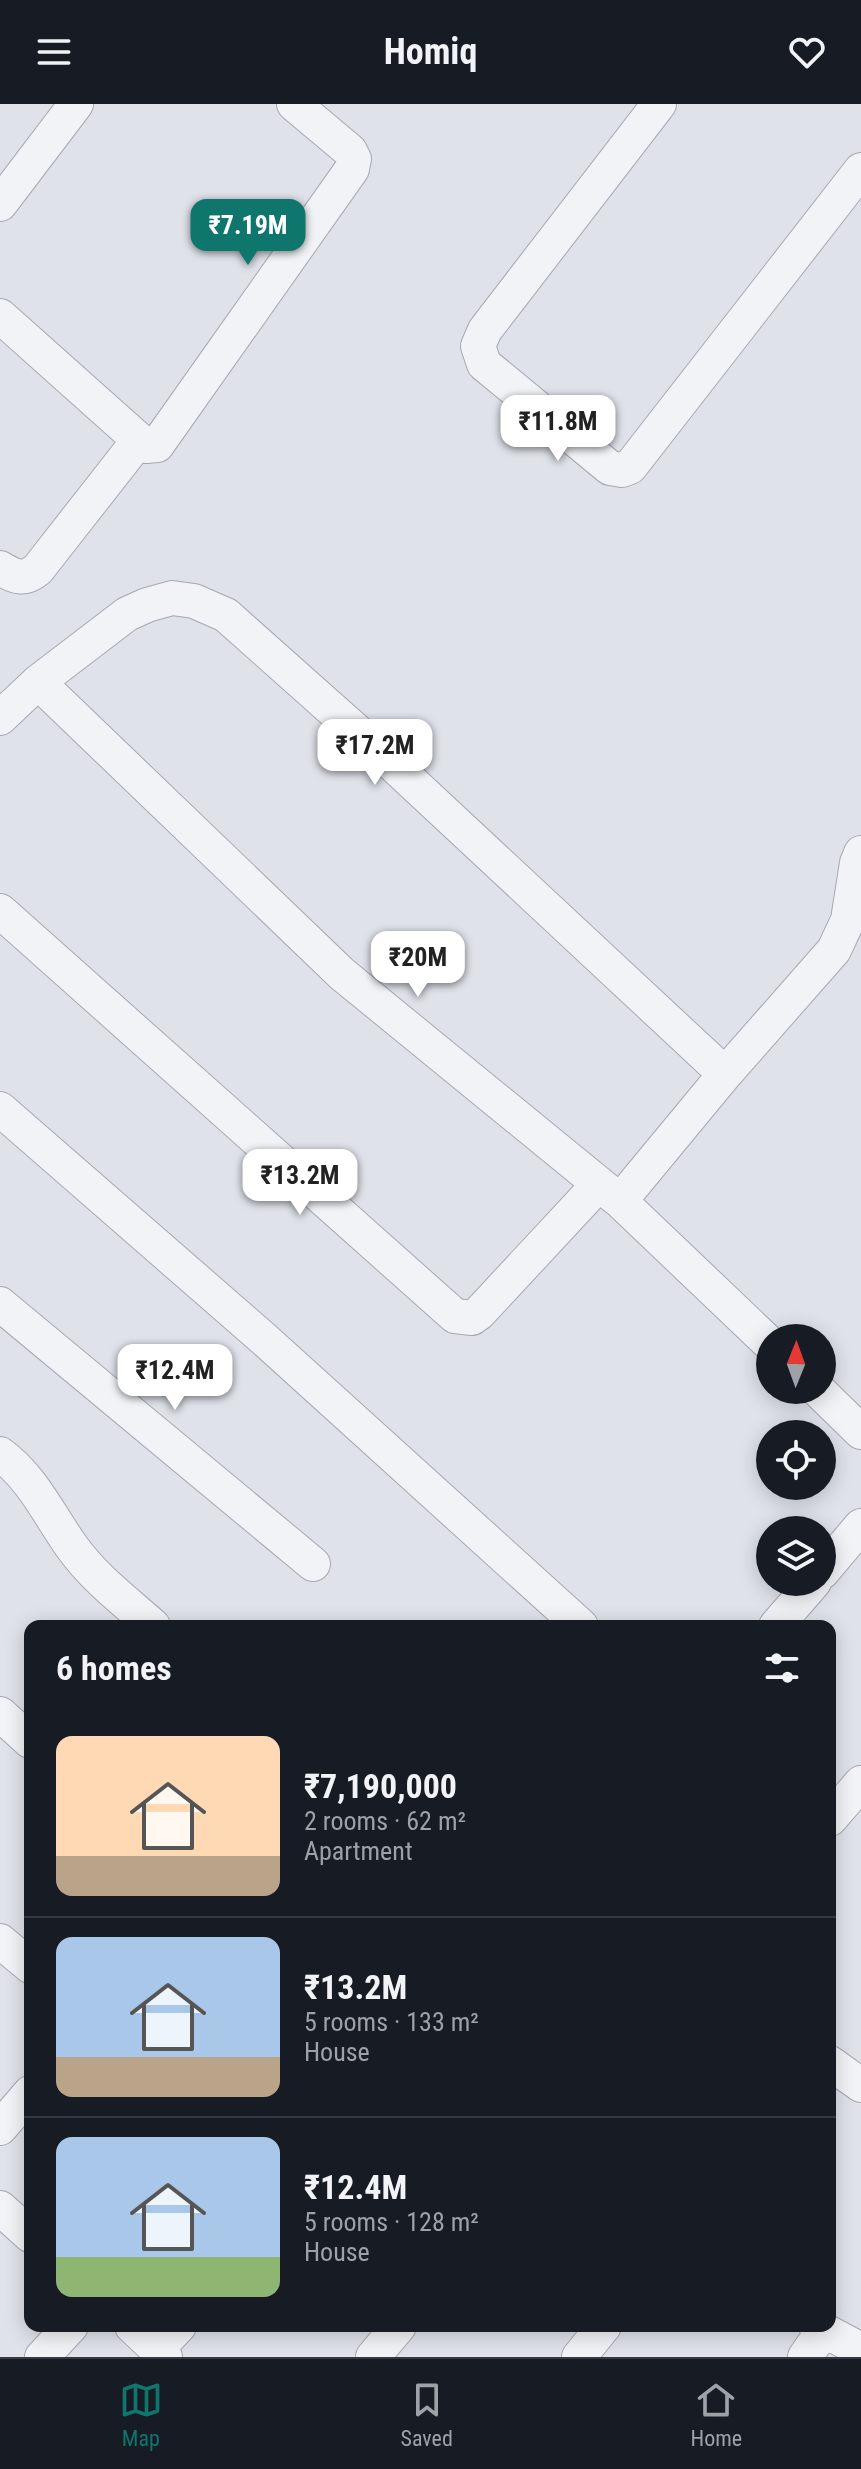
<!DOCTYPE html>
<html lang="en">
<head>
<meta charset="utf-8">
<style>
  body { margin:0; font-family:"Roboto Condensed",sans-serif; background:#20242c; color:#f1f3f6; height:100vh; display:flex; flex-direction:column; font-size:30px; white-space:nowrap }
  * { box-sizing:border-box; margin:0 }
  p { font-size:26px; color:#9ea1a6 }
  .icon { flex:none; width:44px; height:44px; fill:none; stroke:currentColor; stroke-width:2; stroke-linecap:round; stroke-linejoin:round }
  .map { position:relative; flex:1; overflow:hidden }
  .side { position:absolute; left:24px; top:1516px; width:812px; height:712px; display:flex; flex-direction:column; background:#171b24; border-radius:16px; box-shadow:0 4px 20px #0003 }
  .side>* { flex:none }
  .needle { width:52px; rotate:1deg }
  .controls { position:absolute; left:756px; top:1220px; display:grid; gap:16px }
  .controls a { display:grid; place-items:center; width:80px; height:80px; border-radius:50%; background:#171b24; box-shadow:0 4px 20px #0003; font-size:40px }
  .price { position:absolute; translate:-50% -68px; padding:0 18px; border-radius:16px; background:#fff; color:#222; font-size:26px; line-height:52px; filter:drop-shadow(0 2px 4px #0008) }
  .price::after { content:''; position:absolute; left:50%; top:48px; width:24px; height:18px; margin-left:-12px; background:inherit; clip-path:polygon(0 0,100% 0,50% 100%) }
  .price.selected { background:#0f766e; color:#fff }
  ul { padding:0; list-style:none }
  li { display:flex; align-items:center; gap:24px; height:200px; padding:0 32px }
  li+li { border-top:2px solid #363941 }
  li span { display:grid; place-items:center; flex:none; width:224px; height:160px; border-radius:16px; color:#555 }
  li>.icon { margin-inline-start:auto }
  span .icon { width:96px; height:96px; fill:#fffc; stroke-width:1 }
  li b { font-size:34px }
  h2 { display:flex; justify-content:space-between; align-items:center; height:96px; padding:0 32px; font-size:34px }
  header { display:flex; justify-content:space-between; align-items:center; height:104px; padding:0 32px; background:#171b24; font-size:36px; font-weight:700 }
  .tabs { display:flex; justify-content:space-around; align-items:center; height:112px; border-top:2px solid #363941; background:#171b24; font-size:22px; color:#9ea1a6 }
  .tabs a { display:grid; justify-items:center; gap:4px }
  .tabs .selected { color:#0f766e }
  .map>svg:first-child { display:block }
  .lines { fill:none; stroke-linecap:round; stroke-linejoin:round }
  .minor-casing { stroke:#a4a8b3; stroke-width:36 }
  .minor { stroke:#f2f3f7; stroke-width:34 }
</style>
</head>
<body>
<header><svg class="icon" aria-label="menu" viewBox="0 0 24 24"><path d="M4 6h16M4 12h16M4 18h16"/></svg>Homiq<svg class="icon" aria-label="heart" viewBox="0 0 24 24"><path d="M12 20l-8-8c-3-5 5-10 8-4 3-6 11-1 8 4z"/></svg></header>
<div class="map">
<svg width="861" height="2253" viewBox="0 0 861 2253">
  <rect width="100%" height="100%" fill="#dfe2e9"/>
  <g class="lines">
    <defs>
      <path id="minor" d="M659,0L485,226L478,242L484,260L610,364L622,366L630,363L861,66
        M0,100L76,0
        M0,212L139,336L146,342L157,341L352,65L354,55L350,47L294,0
        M0,464C15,473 24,477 38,465L139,336
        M38,578L342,870L620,1097L770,1240
        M0,614L38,578L127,510L147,501L172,494L194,497L226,511L372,641L725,970
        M0,807L455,1212L472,1214L479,1209L599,1080
        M0,1005L264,1235L581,1522
        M620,1097L725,970L834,846L848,816L857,759L861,749
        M0,1200L313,1460
        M818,1286L861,1328
        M0,1350C33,1374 49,1411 72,1443C94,1474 125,1497 153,1522
        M822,1468L861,1422
        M776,1522L814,1478
        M0,1610L30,1637
        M830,1715L861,1679
        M0,1837L30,1862
        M830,1959L861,1981
        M0,2024L30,1989
        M0,2104L30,2131
        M132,2222L165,2253
        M816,2222L861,2246
        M157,2245L179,2222
        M42,2253L71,2222
        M373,2253L399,2222
        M579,2253L604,2222
        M805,2253L823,2227"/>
    </defs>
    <use href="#minor" class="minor-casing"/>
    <use href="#minor" class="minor"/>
  </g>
</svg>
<div class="controls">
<a><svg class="needle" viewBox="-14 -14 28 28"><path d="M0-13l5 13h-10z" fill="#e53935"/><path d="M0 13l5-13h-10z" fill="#9ea1a6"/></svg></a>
<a><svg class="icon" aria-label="locate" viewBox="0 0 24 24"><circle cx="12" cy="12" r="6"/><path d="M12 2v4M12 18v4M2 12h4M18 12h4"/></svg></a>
<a><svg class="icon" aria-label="layers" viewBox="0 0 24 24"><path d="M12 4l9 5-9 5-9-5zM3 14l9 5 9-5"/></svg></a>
</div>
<b class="price selected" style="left:248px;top:163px">₹7.19M</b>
<b class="price" style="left:558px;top:359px">₹11.8M</b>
<b class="price" style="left:375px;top:683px">₹17.2M</b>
<b class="price" style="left:418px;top:895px">₹20M</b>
<b class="price" style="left:300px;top:1113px">₹13.2M</b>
<b class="price" style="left:175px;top:1308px">₹12.4M</b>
<section class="side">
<h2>6 homes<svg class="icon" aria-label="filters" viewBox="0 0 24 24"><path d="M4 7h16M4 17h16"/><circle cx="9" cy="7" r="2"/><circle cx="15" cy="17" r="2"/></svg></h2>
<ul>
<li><span style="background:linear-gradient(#ffd9b3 75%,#b9a48a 0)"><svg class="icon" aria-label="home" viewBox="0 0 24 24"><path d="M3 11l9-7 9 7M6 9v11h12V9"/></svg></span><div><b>₹7,190,000</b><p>2 rooms · 62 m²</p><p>Apartment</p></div></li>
<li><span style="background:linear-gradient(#a9c7e8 75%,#b9a48a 0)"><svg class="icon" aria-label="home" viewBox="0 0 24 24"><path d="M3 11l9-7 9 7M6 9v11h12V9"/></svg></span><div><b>₹13.2M</b><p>5 rooms · 133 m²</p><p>House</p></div></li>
<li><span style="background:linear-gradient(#a9c7e8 75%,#8fb573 0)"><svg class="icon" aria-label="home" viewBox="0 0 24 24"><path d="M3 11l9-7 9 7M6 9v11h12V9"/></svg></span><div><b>₹12.4M</b><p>5 rooms · 128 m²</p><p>House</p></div></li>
</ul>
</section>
</div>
<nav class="tabs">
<a class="selected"><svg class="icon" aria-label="map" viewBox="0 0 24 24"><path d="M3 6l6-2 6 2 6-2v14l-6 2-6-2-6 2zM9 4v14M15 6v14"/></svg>Map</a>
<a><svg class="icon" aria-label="saved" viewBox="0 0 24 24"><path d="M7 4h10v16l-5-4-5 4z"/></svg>Saved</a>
<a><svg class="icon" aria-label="home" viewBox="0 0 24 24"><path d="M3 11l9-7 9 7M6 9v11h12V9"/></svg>Home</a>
</nav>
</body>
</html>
